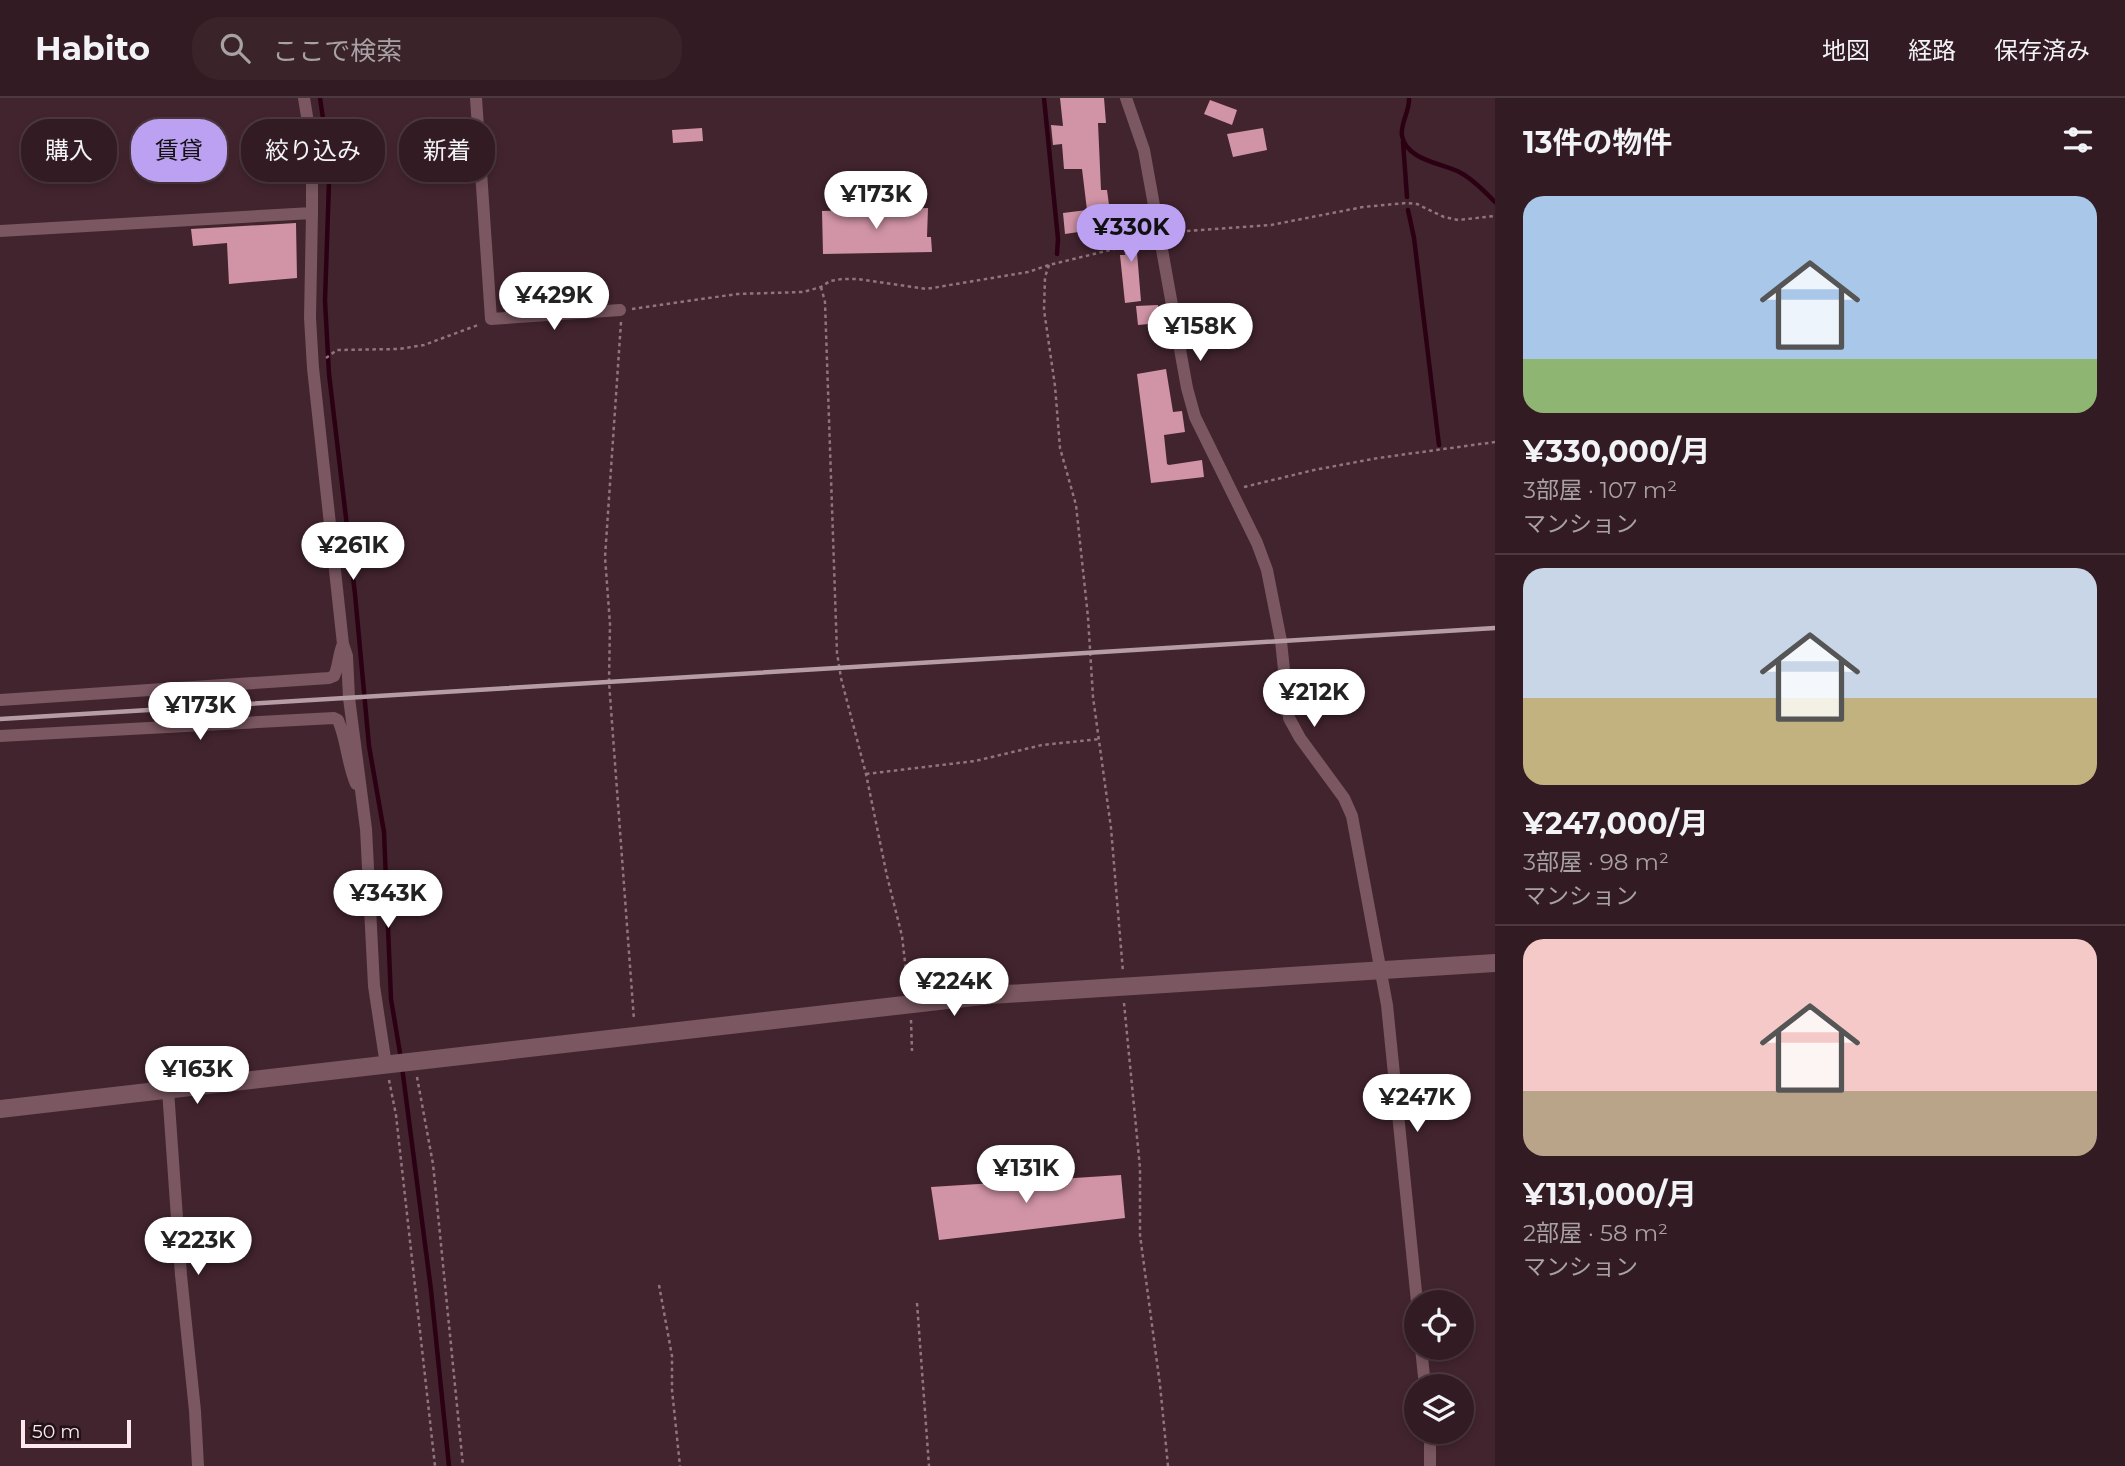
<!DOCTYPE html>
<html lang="ja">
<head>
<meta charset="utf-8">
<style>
  body { margin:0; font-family:Montserrat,"Noto Sans JP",sans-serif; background:#3a242a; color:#f1f3f6; height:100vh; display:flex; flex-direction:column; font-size:26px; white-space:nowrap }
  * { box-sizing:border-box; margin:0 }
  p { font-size:23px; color:#a8a1a5 }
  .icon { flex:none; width:38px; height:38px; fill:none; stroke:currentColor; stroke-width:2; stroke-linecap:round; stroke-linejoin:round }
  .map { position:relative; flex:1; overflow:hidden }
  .details { display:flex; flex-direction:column; background:#321b22; width:630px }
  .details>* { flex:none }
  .banner { position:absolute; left:21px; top:21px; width:665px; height:63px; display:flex; gap:14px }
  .buttons { position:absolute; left:1404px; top:1192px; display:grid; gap:14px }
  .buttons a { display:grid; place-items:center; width:70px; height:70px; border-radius:50%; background:#321b22; box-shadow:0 4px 10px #0003,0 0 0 2px #4d3940; font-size:35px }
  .scale { position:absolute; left:21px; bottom:18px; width:110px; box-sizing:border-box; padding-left:7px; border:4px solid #fde8ee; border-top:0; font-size:19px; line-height:24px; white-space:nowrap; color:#fde8ee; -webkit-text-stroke:5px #201216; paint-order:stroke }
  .price { position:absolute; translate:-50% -60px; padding:0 16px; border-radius:24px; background:#fff; color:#222; font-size:23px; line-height:46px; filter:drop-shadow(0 2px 4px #0008) }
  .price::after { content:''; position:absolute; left:50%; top:42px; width:21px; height:16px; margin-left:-10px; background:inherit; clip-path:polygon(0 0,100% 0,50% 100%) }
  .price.selected { background:#bca0f2; color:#111 }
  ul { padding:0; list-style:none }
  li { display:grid; align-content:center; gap:14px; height:371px; padding:0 28px }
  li+li { border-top:2px solid #4d3940 }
  li span { display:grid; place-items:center; height:217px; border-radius:21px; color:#555 }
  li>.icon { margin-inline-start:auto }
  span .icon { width:126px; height:126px; fill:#fffc; stroke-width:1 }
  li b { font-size:30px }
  h2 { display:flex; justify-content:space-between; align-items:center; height:84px; padding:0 28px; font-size:30px }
  .chip { padding:0 24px; border-radius:28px; background:#321b22; box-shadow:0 4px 10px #0003,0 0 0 2px #4d3940; font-size:24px; line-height:63px }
  .chip.selected { background:#bca0f2; color:#111 }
  header { display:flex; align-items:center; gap:42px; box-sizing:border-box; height:98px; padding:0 35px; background:#321b22; border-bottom:2px solid #4d3940 }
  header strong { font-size:33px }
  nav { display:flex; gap:38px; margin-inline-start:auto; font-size:24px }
  .search { width:490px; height:63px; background:#3a242a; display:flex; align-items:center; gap:18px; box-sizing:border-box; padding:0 24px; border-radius:28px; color:#a8a1a5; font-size:26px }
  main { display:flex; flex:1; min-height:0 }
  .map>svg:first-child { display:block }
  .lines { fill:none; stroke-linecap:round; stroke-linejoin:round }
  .stream { stroke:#2c0013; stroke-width:4.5 }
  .building { fill:#d194a6 }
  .path { stroke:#90757e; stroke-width:2.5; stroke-dasharray:3.5 3.5; stroke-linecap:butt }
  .street { stroke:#7a5761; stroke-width:12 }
  .secondary { stroke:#7a5761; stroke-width:18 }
  .rail { stroke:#b69da5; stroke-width:4.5 }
</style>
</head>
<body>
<header>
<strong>Habito</strong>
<div class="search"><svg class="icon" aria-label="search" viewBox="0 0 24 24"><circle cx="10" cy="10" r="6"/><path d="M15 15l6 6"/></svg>ここで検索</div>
<nav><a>地図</a><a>経路</a><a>保存済み</a></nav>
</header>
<main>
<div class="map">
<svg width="1495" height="1368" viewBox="0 0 1495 1368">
  <rect width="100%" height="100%" fill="#42242e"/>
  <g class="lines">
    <path class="stream" d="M320,0L327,48L329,84L325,203L329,276L355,496L369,648L384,734L391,901L401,961
      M1044,0L1058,141L1057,156
      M1409,0C1410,13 1400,25 1402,38C1407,63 1443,65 1461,75C1474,82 1485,94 1495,104
      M1403,44L1407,99
      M1408,112L1414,140L1439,347
      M402,969L431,1192L449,1368"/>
  </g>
  <path class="building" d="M1060,0H1104L1106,25H1098L1101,92H1107L1112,129L1065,136L1063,115L1087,112L1082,71H1064L1062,46L1053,47L1051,27L1063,28Z
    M1210,2L1237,12L1232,27L1204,16Z
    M702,30L703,43L673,45L672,32Z
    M1263,30L1267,52L1233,59L1227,36Z
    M928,110L927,139H931L932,154L823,156L822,113Z
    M296,125L297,180L229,186L227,145L193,148L191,131Z
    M1141,127L1142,141L1136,142L1141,203L1125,205L1120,157H1125L1122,130Z
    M1158,207L1160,225L1138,227L1136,208Z
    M1166,271L1173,314L1182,313L1185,334L1164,337L1167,366L1169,367L1202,362L1204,379L1151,385L1137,276Z
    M1121,1077L1125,1120L939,1142L931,1089Z"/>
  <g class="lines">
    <path class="path" d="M1173,134L1271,127L1363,109L1406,105L1417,106L1444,119L1458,122L1495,118
      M1049,167L1045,179L1044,212L1055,288L1060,350L1076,407L1088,519L1093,599L1111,730L1123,874
      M821,189L825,204L837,555L841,580L866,676L887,778L902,838L908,891
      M632,211L737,196L803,194L821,189L830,183L842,181H858L926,191L1028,174L1049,167L1147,143
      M621,224L605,459L610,526L609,584L634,922
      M326,260L337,252L399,251L424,247L478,227
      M1244,389L1314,372L1378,360L1495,344
      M866,676L975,663L1042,647L1100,641
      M1124,905L1140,1070V1137L1160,1287L1168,1368
      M911,922L912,953
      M417,979L433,1066L463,1368
      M389,982L396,1017L435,1368
      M659,1187L672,1258V1292L680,1368
      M917,1205L929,1368"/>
    <path class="street" d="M304,0L312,49V115
      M476,0L491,221L620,212
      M1126,0L1144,52L1187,290L1195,319L1257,445L1267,472L1281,543L1289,620L1300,640L1344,700L1352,718L1387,907L1417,1204
      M0,133L312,115L310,220L313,270L343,546L347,558L349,600L366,731L374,888L386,967
      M0,602L329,580L334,578C339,568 338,557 343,546
      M0,638L334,620L338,622C347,643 347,665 356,686
      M168,992L181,1177L195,1313L198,1368
      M1421,1250L1425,1288
      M1430,1334V1368"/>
    <path class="secondary" d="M0,1011L991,897L1495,865"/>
    <path class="rail" d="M0,621L1495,530"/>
  </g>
</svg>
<div class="buttons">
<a><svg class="icon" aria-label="locate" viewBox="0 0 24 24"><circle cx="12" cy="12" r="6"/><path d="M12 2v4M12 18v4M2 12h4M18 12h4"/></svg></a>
<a><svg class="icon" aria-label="layers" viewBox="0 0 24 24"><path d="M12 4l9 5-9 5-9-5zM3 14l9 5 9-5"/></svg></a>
</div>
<div class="scale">50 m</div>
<b class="price" style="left:876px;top:133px">¥173K</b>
<b class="price selected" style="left:1131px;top:166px">¥330K</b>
<b class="price" style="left:554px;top:234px">¥429K</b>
<b class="price" style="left:1200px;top:265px">¥158K</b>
<b class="price" style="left:353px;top:484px">¥261K</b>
<b class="price" style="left:1314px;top:631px">¥212K</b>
<b class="price" style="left:200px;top:644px">¥173K</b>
<b class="price" style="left:388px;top:832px">¥343K</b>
<b class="price" style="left:954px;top:920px">¥224K</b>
<b class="price" style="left:197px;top:1008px">¥163K</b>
<b class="price" style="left:1417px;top:1036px">¥247K</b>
<b class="price" style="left:1026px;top:1107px">¥131K</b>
<b class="price" style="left:198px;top:1179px">¥223K</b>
<div class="banner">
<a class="chip">購入</a>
<a class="chip selected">賃貸</a>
<a class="chip">絞り込み</a>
<a class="chip">新着</a>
</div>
</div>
<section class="details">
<h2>13件の物件<svg class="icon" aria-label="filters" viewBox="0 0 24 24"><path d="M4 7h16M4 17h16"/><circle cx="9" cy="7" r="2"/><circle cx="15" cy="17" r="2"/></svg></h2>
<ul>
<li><span style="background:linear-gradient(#a9c7e8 75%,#8fb573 0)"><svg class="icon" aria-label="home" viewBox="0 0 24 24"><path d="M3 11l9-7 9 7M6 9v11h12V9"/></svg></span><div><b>¥330,000/月</b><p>3部屋 · 107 m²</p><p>マンション</p></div></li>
<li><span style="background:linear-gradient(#c9d6e8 60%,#c2b280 0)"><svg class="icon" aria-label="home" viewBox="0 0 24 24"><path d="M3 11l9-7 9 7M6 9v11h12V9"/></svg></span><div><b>¥247,000/月</b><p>3部屋 · 98 m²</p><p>マンション</p></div></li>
<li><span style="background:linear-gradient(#f6c9c9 70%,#b9a48a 0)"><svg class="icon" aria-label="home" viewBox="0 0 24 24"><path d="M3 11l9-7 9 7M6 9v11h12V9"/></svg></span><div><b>¥131,000/月</b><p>2部屋 · 58 m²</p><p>マンション</p></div></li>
</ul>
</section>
</main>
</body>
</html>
